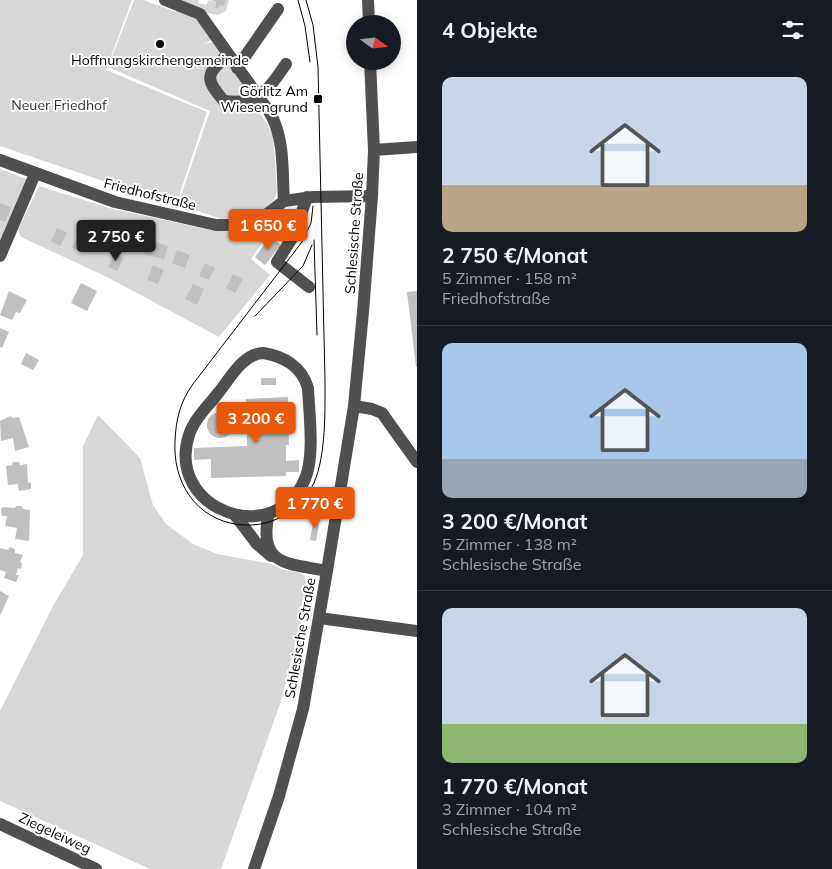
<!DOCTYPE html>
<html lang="de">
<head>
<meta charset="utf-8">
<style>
  body { margin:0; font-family:Mulish,sans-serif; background:#242831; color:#f1f3f6; height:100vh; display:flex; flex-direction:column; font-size:19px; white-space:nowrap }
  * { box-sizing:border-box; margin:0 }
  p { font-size:16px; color:#9ea1a6 }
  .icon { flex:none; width:28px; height:28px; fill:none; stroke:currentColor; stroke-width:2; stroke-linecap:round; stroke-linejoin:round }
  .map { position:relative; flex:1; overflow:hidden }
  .panel { display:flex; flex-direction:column; background:#171b24; width:415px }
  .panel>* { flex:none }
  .needle { width:32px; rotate:105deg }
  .controls { position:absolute; left:346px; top:15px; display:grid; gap:10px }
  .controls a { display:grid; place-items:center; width:55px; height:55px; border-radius:50%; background:#171b24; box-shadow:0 2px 12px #0003; font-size:25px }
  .price { position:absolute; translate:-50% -42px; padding:0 11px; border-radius:5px; background:#ea580c; color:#fff; font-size:16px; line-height:32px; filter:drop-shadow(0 1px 2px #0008) }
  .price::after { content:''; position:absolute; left:50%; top:30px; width:15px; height:11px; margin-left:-8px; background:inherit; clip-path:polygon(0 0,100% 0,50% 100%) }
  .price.selected { background:#222; color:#fff }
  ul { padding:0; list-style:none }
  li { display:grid; align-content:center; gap:10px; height:265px; padding:0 25px }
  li+li { border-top:1px solid #363941 }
  li span { display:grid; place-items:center; height:155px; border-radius:10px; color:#555 }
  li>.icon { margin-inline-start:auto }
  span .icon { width:90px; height:90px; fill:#fffc; stroke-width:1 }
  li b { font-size:21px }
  h2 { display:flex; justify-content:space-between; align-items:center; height:60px; padding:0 25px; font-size:21px }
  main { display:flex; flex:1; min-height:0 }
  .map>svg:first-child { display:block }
  .green { fill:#d7d7d7 }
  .building { fill:#c0c0c0 }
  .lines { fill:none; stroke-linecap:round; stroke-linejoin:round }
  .minor { stroke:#505050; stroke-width:12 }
  .tram { stroke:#000; stroke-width:1 }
  .poi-dot { fill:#000; stroke:#fff; stroke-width:2 }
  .labels { text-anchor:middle; stroke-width:4; stroke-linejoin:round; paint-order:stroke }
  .poi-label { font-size:14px; fill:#000; stroke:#fff }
  .park-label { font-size:14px; fill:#2e2e2e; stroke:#fff }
  .street-label { font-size:14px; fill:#000; stroke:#fff }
</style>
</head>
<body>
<main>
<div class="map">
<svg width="417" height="869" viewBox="0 0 417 869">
  <rect width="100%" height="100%" fill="#fff"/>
  <path class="green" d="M0,0H132L106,70L207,112L177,202L127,189L0,146Z
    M134,0H143L176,12L178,8L198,16L214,39L202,45L215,41L254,102L273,135L277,190L274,200L264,211L245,218L221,219L181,205L179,201L210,111L108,67Z
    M181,0H199L198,3L206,5L209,0L216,2L215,8L218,9L220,5L225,3L226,0H229L226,11L218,15L201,12Z
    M0,169L29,180L0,246Z
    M39,186L109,208L210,230L268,234L251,259L270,275L219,337L107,277L21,237L18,230Z
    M98,415L140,458L153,505L166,524L193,544L217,554L272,564L281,569L300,573L305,576L307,596L281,701L221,869H150L0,801V711L53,606L83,555V446Z"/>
  <path class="building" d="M211,0H226L224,6L220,5L218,9L215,8L216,2Z
    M0,203L11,207L5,222L0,220Z
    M57,228L67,233L60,246L51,241Z
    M117,228L133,232L129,244L114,240Z
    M78,235L88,239L82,252L72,248Z
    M270,237L281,245L265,265L255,257Z
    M152,241L168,246L164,259L143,254L145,246L150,248Z
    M177,250L190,255L185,268L172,263Z
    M114,254L124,258L117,271L108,267Z
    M205,263L215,268L209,280L199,276Z
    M153,265L164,270L158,284L147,280Z
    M233,274L243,279L235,293L226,288Z
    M81,283L97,291L87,311L71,303Z
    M193,284L204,289L197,305L185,299Z
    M9,291L27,300L20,313L16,312L12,320L0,315Z
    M417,291V367H416L407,292Z
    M0,328L9,332L2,348L0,347Z
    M26,353L39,360L33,370L21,364Z
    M261,378H276V385H261Z
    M288,397L289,445H286V461L299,460V472H286V476L211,478V459L194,460V448L247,446L246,399Z
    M207 425a13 13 0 1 1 26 0a13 13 0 1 1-26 0Z
    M11,416L12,418L19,417L29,447L15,451L13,438L1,441L0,421Z
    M13,462H19L20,465L27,464L28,483L31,482V489L19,491L18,484L8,485L6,466L12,465Z
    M16,506H22L23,509L30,510L29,541L15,539L17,528L5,526L7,516H2L1,509L3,507L15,508Z
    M314,517L320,518L316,541L310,540Z
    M10,547L15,549V553L23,555L20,562L22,563L21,569L18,568L16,575H19L16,582L4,578L6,572L0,570V548L8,550Z
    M0,591L9,596L0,616Z"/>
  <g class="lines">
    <path class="minor" d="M165,0L200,14L270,113C285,139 282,172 284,201
      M368,0L369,24
      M228,55C205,74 205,79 224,101C258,106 268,90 286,64
      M237,68L278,9
      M374,150L417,147
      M0,160L115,202L216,225H240L266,215L284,201L313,197L372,196
      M307,197L294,235L277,262L309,287
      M0,256L35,174
      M263,353C284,356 302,367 308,388C309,413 315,456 305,479C275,550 165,510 189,435C194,419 209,405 219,392C231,377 243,354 263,353Z
      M354,406L372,409L382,413L417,462
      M269,513C257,566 287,563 327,571
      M235,515L257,544L271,556
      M319,618L417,631
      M0,824L96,869
      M254,869L279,796L303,709L327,571L354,406L363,312L372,196L374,150L370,61"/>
    <path class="tram" d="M298,0L305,26L310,62
      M306,0L313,25L318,67L325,381C325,411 326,455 314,483C309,493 301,502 293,509C262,535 212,529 189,495C178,479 174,460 175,441C176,419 180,402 193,384L302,242L311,223L313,206
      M314,240L317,335
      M255,316L303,266L312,245"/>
  </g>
  <g class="poi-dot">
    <circle cx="160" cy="44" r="5"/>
    <rect x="313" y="94" width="10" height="10" rx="2.5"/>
  </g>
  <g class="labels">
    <g class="poi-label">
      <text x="160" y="65">Hoffnungskirchengemeinde</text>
      <text x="308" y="96" text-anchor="end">Görlitz Am<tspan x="308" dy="16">Wiesengrund</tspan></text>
    </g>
    <g class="park-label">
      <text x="59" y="110">Neuer Friedhof</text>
    </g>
    <g class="street-label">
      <text transform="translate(150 194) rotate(14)" y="5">Friedhofstraße</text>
      <text transform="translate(354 233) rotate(-86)" y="5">Schlesische Straße</text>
      <text transform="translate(300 638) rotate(-80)" y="5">Schlesische Straße</text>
      <text transform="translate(55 833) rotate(25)" y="5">Ziegeleiweg</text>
    </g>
  </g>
</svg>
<div class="controls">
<a><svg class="needle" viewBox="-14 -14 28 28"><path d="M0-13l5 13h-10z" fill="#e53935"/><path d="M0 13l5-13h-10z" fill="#9ea1a6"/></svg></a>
</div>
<b class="price" style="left:268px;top:251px">1 650 €</b>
<b class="price selected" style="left:116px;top:262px">2 750 €</b>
<b class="price" style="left:256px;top:444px">3 200 €</b>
<b class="price" style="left:315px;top:529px">1 770 €</b>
</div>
<section class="panel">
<h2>4 Objekte<svg class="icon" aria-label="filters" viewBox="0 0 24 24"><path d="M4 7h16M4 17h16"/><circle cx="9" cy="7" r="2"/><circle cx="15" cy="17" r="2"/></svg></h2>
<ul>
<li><span style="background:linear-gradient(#c9d6e8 70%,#b9a48a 0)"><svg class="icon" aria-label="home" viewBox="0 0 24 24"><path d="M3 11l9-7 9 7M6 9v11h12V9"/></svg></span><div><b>2 750 €/Monat</b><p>5 Zimmer · 158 m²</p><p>Friedhofstraße</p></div></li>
<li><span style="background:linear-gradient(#a9c7e8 75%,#9aa5b1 0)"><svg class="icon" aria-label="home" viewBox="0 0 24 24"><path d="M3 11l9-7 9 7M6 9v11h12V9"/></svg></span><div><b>3 200 €/Monat</b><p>5 Zimmer · 138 m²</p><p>Schlesische Straße</p></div></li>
<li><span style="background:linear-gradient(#c9d6e8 75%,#8fb573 0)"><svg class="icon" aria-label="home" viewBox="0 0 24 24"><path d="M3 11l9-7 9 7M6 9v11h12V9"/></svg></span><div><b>1 770 €/Monat</b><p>3 Zimmer · 104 m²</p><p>Schlesische Straße</p></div></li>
</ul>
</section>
</main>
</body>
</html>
